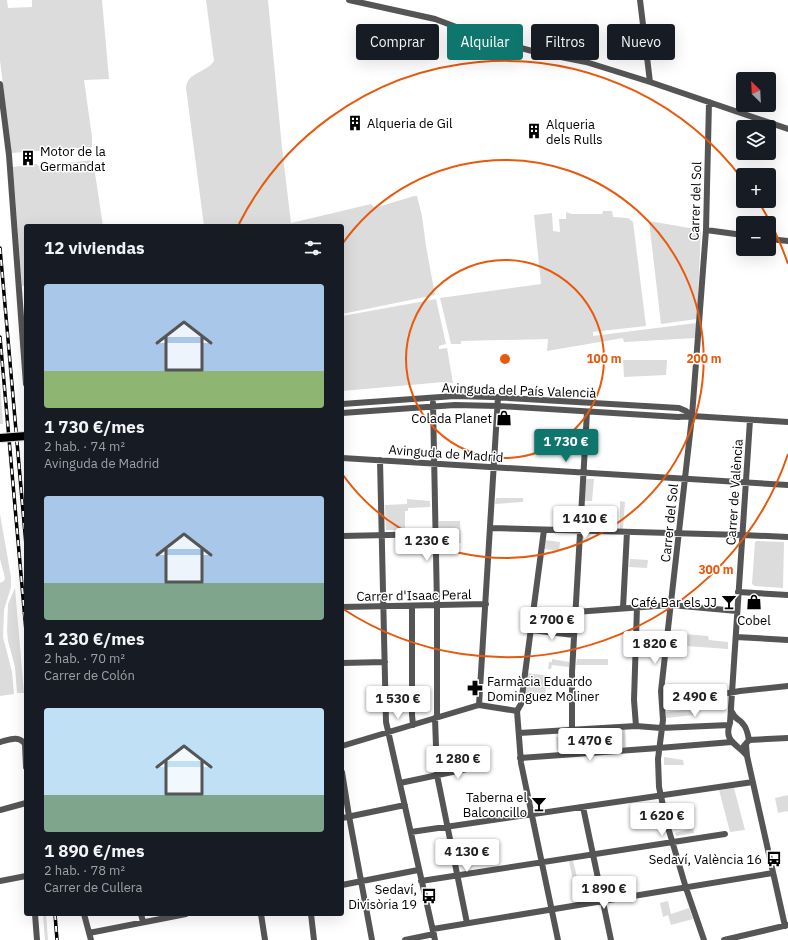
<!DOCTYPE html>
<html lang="es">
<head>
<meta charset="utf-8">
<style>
  body { margin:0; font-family:"IBM Plex Sans",sans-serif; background:#242831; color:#f1f3f6; height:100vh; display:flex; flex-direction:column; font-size:15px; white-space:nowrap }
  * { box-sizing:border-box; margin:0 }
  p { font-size:13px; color:#9ea1a6 }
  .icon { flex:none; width:22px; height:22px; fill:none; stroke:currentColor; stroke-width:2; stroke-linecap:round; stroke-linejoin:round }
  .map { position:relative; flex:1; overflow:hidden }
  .sheet { position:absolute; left:24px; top:224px; width:320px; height:692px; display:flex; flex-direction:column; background:#171b24; border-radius:4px; box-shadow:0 4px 16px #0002 }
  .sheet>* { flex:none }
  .guide { position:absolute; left:356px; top:24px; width:372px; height:36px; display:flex; gap:8px }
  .needle { width:26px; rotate:336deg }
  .fabs { position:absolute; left:736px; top:72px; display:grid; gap:8px }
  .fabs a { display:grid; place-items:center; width:40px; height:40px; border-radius:4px; background:#171b24; box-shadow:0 4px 16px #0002; font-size:20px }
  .price { position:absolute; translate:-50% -34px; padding:0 9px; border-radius:4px; background:#fff; color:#222; font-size:13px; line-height:26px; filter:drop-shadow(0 1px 2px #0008) }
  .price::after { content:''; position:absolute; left:50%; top:24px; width:12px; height:9px; margin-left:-6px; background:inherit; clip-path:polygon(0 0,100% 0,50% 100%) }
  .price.on { background:#0f766e; color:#fff }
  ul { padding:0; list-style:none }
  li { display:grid; align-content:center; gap:8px; height:212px; padding:0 20px }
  li span { display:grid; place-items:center; height:124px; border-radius:4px; color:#555 }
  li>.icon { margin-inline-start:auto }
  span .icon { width:72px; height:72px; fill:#fffc; stroke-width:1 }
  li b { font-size:17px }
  h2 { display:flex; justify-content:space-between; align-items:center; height:48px; padding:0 20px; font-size:17px }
  .pill { padding:0 14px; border-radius:4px; background:#171b24; box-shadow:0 4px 16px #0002; font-size:14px; line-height:36px }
  .pill.on { background:#0f766e; color:#fff }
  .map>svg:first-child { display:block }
  .green { fill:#dcdcdc }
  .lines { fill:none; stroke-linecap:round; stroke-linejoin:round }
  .minor { stroke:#555; stroke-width:6 }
  .rail-casing { stroke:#000; stroke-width:3.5 }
  .rail { stroke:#fff; stroke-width:2; stroke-dasharray:6; stroke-linecap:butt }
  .major-bridge-casing { stroke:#dbdbdb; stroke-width:10; stroke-linecap:butt }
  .major-bridge { stroke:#000; stroke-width:8 }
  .ring { fill:none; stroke:#e8590c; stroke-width:2 }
  .labels { text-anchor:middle; stroke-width:3; stroke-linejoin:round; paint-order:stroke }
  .poi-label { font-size:13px; fill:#000; stroke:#fff; text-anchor:end }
  .street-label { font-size:13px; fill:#000; stroke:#fff }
  .centre { fill:#e8590c; stroke:#fff; stroke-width:2 }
  .ring-label { font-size:12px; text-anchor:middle; font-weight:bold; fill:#e8590c; stroke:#fff; stroke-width:3; stroke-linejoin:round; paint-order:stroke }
</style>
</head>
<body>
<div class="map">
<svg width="788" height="940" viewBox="0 0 788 940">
  <rect width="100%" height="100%" fill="#fff"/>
  <path class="green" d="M0,0H7L8,8L32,7V0H102L109,79L84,80L92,137V147L11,153L0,60Z
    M206,0H268L282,148L291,223L371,204L374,207H378L414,196H417L422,216L426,246L435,295L342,314V226H204L186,88C188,71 205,74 214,61Z
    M93,160L103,226H110H26V285L22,286L13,167L37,164L38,166Z
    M603,211H612L613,217L628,218L633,222L646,326L593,332V336L696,323V338L624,342L623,338L547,351L548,339L461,341V344H451L440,298L541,284L534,215L552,213L553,231L560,232L559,219H566V212L572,214H602Z
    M649,221L701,230L697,319L661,324Z
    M436,299L446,344L439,346V349L447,348L453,383L444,382L342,391V316Z
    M623,360H667L666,375L624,377Z
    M0,382L3,424H0Z
    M585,479H594L592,501H584Z
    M496,498H523V502L495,504Z
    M407,499L430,501V507L408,508V511H405V530H386L385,505L407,504Z
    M620,501L625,502L623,529H620Z
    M0,514L11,577V587L4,610L3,637L12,672L14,694L0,696V583L4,581L5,578L0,559Z
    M439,521H460L461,543L439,544Z
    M545,540L560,542L559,551L544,549Z
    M757,541L784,542L783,588L755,586L752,584L755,542Z
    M630,559L648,560L647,568L629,567Z
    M15,588L24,693H17L15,667L8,641L7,630L8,604Z
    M673,633L708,636L709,640L728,642V649L672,645Z
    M552,659L569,662V667L552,665L551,669H548L549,662H552Z
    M577,659H608V665H576Z
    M528,673L551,676L550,689L546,688L545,694L525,693Z
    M693,709L694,715L666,718V712Z
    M625,728L626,747H619L618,729Z
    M602,734L603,748L574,750L576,747L577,749L585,740L579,736Z
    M566,736L567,738H571L569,741V744L567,747L571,750H557L556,737Z
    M664,757L683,760L684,765H664Z
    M734,788L745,830L730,832L719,790Z
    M788,795V812L787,811L778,813L775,798Z
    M693,828L694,833L676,836L675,833Z
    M569,861H573L578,881H573Z
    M668,901L671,914L689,908L693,919L671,925L668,915L663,917L660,903Z
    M43,914H46L48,940H45Z"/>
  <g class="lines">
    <path class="minor" d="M349,0L435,19L491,40L536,52L586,62L650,82L788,129
      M640,0L650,82
      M0,84L9,155L26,384
      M706,230L743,235
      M769,239L788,241
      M433,403L437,605V717
      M342,404L455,396L493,397L679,408L686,411L692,416
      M342,413L455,405L498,406L678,417L692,416L788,422
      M342,458L788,485
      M380,460L386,722L435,940
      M491,528L742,535L788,537
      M342,536L435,534
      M738,592L788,595
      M412,606V715L413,725
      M342,607L486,604
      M623,608L627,532
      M575,612L671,605L737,611
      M531,630L574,635
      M736,637L788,640
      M342,663L385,662
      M661,691L729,693L740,691L788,686
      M479,705L498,397
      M517,711L521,763L558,940
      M517,711L521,704L544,530
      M732,712C736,721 739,718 743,724C747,728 748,735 749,740L744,746
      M435,718L437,775L467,923
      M636,726L634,700L637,607
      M572,731V672L587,412
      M519,733L636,726L661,728L729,725
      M749,740L788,738
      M0,742C9,740 18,735 25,744L26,767
      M746,745L747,756L785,926
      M342,746L479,705L517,711
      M747,756C738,744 723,742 730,723L750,420
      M520,758L659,748L732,742
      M342,772L349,816L372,940
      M400,783L476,767
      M583,807L611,940
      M0,810L26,803
      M342,818L405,805
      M411,832L753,782
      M0,881L26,876
      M421,881L725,834
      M342,885L418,870
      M35,914L37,940
      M84,914L91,940
      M141,914L143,922
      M261,914L265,940
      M311,914L314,940
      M433,929L773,873
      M89,933L186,914
      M405,940L434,934
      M704,940L686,888L667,824L659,787L658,759L663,720L661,691L692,416L706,230L709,102
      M724,940L788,925"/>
    <defs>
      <path id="rail" d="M0,248L26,545
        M0,337L26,631
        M55,914L57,940"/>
    </defs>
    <use href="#rail" class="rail-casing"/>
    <use href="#rail" class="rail"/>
    <defs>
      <path id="major-bridge" d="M0,438L26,436"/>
    </defs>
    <use href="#major-bridge" class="major-bridge-casing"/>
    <use href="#major-bridge" class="major-bridge"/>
  </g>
  <g class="ring">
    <circle cx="505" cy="359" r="99"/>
    <path d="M343 243A199 199 0 1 1 343 475"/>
    <path d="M788 454A298 298 0 0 1 343 609M239 224A298 298 0 0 1 743 180M758 201A298 298 0 0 1 788 264"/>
  </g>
  <defs>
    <symbol id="building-bare" viewBox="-9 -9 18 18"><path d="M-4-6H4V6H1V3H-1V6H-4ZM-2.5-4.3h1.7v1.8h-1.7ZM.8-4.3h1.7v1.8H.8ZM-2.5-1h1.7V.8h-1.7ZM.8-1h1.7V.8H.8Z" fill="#000" stroke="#fff" stroke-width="2.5" paint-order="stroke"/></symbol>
    <symbol id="shop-bare" viewBox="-9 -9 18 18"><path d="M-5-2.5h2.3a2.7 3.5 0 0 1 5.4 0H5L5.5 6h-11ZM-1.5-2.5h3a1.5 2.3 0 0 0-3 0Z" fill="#000" stroke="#fff" stroke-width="2.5" paint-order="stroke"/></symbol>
    <symbol id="bar-bare" viewBox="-9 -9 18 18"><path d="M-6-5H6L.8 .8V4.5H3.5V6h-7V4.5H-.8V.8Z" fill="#000" stroke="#fff" stroke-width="2.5" paint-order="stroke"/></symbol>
    <symbol id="pharmacy-bare" viewBox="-9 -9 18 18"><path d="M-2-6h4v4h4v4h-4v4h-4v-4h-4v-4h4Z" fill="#000" stroke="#fff" stroke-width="2.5" paint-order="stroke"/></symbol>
    <symbol id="bus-bare" viewBox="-9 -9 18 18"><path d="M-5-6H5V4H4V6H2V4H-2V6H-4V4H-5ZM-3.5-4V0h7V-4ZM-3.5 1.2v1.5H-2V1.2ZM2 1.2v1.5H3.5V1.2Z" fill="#000" stroke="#fff" stroke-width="2.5" paint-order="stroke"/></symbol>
  </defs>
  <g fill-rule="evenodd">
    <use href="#building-bare" x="344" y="112" width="22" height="22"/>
    <use href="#building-bare" x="523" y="120" width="22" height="22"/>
    <use href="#building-bare" x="17" y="147" width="22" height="22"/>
    <use href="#shop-bare" x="493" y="407" width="22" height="22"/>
    <use href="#bar-bare" x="718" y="591" width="22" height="22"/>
    <use href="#shop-bare" x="743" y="591" width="22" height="22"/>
    <use href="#pharmacy-bare" x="464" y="677" width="22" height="22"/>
    <use href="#bar-bare" x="528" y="793" width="22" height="22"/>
    <use href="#bus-bare" x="763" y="848" width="22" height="22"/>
    <use href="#bus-bare" x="418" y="885" width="22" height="22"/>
  </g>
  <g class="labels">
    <g class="poi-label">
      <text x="367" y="128" text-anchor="start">Alqueria de Gil</text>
      <text x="546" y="129" text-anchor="start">Alqueria<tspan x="546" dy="15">dels Rulls</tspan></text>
      <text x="40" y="156" text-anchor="start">Motor de la<tspan x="40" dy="15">Germandat</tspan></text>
      <text x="492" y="423">Colada Planet</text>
      <text x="717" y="607">Café Bar els JJ</text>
      <text x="754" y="625" text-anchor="middle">Cobel</text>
      <text x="487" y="686" text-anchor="start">Farmàcia Eduardo<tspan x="487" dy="15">Dominguez Moliner</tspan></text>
      <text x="527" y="802">Taberna el<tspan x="527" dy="15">Balconcillo</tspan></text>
      <text x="762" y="864">Sedaví, València 16</text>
      <text x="417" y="894">Sedaví,<tspan x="417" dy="15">Divisòria 19</tspan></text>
    </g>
    <g class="street-label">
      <text transform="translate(695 201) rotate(-88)" y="5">Carrer del Sol</text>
      <text transform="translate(519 390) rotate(2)" y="5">Avinguda del País Valencià</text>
      <text transform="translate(446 453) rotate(4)" y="5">Avinguda de Madrid</text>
      <text transform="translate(734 492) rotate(-86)" y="5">Carrer de València</text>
      <text transform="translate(669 523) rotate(-84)" y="5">Carrer del Sol</text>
      <text transform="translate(414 595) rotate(-1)" y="5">Carrer d'Isaac Peral</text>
    </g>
  </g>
  <circle cx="505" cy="359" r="6" class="centre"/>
  <g class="ring-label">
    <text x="604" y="363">100 m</text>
    <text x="704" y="363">200 m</text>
    <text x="716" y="574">300 m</text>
  </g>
</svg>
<div class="fabs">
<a><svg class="needle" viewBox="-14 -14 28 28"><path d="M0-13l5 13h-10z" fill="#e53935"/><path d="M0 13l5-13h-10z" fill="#9ea1a6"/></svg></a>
<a><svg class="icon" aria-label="layers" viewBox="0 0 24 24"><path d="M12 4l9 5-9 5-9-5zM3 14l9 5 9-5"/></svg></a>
<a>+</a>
<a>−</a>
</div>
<b class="price on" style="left:566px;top:463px">1 730 €</b>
<b class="price" style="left:585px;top:540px">1 410 €</b>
<b class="price" style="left:427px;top:562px">1 230 €</b>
<b class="price" style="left:552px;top:641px">2 700 €</b>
<b class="price" style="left:655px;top:665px">1 820 €</b>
<b class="price" style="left:695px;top:718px">2 490 €</b>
<b class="price" style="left:398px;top:720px">1 530 €</b>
<b class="price" style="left:590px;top:762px">1 470 €</b>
<b class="price" style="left:458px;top:780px">1 280 €</b>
<b class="price" style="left:662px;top:837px">1 620 €</b>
<b class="price" style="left:467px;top:873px">4 130 €</b>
<b class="price" style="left:604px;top:910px">1 890 €</b>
<div class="guide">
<a class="pill">Comprar</a>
<a class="pill on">Alquilar</a>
<a class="pill">Filtros</a>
<a class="pill">Nuevo</a>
</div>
<section class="sheet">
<h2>12 viviendas<svg class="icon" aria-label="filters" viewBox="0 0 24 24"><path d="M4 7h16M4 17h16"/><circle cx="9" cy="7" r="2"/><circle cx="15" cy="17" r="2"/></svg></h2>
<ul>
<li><span style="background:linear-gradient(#a9c7e8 70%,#8fb573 0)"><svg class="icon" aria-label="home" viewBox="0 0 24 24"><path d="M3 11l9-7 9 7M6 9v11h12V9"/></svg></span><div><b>1 730 €/mes</b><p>2 hab. · 74 m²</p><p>Avinguda de Madrid</p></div></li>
<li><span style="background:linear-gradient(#a9c7e8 70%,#7fa58c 0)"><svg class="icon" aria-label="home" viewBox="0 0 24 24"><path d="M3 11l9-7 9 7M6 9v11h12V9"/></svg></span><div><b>1 230 €/mes</b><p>2 hab. · 70 m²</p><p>Carrer de Colón</p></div></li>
<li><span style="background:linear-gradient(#bfe0f5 70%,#7fa58c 0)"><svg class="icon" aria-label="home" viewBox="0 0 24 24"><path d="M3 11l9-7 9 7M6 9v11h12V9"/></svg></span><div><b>1 890 €/mes</b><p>2 hab. · 78 m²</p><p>Carrer de Cullera</p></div></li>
</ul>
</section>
</div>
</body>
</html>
